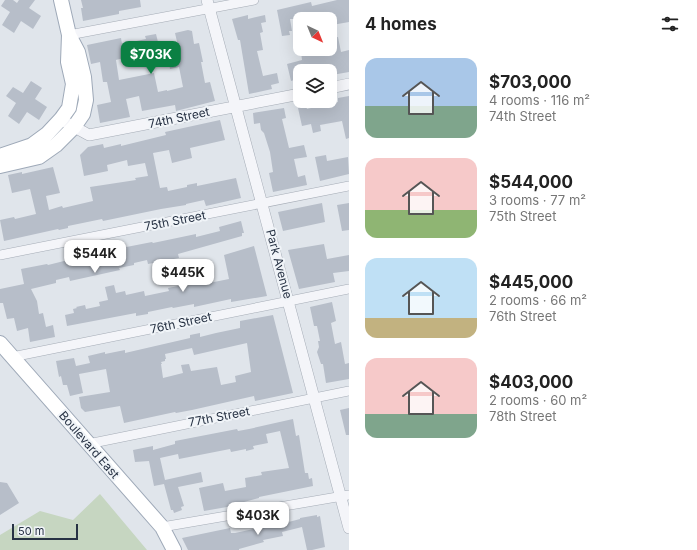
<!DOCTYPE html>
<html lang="en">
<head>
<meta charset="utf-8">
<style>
  body { margin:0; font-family:Inter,sans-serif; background:#f6f6f6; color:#222; height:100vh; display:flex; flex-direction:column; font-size:15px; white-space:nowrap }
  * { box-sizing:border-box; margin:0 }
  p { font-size:13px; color:#767676 }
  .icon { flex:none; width:22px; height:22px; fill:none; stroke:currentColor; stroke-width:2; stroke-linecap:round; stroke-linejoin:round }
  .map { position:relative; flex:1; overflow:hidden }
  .side { display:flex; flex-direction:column; background:#fff; width:348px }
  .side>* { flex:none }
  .needle { width:26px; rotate:137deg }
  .controls { position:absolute; left:293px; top:12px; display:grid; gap:8px }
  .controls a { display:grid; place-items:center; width:44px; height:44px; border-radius:8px; background:#fff; box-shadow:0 4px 16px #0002; font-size:20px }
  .scale { position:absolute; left:12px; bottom:10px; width:66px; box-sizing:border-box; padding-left:4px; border:2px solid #273244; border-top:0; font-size:11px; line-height:14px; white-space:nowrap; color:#273244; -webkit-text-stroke:3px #f0f4f8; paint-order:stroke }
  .price { position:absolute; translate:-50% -34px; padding:0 9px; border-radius:8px; background:#fff; color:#222; font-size:13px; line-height:26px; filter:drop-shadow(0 1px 2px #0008) }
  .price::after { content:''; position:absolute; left:50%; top:24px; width:12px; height:9px; margin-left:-6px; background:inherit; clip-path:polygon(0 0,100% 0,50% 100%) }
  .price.selected { background:#0b8043; color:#fff }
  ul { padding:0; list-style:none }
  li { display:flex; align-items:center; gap:12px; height:100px; padding:0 16px }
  li span { display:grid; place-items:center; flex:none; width:112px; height:80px; border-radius:12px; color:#555 }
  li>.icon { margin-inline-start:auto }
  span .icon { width:48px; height:48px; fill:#fffc; stroke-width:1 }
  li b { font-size:17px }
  h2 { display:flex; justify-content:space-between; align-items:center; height:48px; padding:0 16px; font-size:17px }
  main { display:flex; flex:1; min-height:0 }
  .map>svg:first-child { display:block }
  .green { fill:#c6d6c1 }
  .building { fill:#b7bec9; fill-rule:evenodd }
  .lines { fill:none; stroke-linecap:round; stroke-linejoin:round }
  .minor-casing { stroke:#a5acb6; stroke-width:10 }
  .tertiary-casing { stroke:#a5acb6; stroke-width:12 }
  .primary-casing { stroke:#9ea9b8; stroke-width:16 }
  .minor { stroke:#f4f5f9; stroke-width:9 }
  .tertiary { stroke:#f4f5f9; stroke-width:11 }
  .primary { stroke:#fff; stroke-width:14 }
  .labels { text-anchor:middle; stroke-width:4; stroke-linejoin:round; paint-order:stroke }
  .street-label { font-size:12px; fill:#273244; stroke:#f0f4f8 }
</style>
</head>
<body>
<main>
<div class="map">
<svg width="349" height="550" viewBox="0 0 349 550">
  <rect width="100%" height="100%" fill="#e0e5eb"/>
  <path class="green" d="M100,494L147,550H0V535L40,511L73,520Z"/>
  <path class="building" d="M5,0H13L17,3L19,0H35L29,8L41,16L33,29L21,21L14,33L2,25L10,12L1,6Z
    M81,0H140L141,7L119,11V14L83,21L81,8H83Z
    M337,0H349V22L332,25L331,19H290L292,31H289L290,35L282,36L277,10L311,2L312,6Z
    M248,15V19L265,15L266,22L261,23L263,32L260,33L263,50L257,51L263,76L277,73L279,83L271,85L272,89L249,94L240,40H238L232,19Z
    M188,30L192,31L194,44L199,43L203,62H201L205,83L210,82L215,101L176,111L175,105L142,111L139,96L126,99L130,117L100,123L97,105L111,102L107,82H103L100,62L91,64L87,45L121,38L122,44L146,39L145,36L156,34L158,42L163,41L166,54L153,56L154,59L132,64L131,56L116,60L119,80L154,73L158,92L167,90V91L183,87L179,67L170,69L166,49L178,46L175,33Z
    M338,37L341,52L349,50V72L332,75V71H300V87L296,88L294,80L291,81L287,64L302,60L301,52L311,49H330V38Z
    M31,81L42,88L35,99L47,107L39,120L27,112L19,124L8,116L16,103L6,96L13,87L23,93Z
    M349,96V138L346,139L342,121L320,125L321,131L313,133L311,124L302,126L298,108L306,106L307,109L327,104L338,102V98Z
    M284,108L286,118L282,119L289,148L304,145L307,157L294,159L298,177L305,175L307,185L273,192L269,173L273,172L270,152L264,133L261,130L260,123L254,124L253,113Z
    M220,120L225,140L190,148L192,158L172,163L169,150L153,153L160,188L167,187L168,191L187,187V185L197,183V186L236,178L241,198L206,206L204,200L186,204V205L161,209L103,221L102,219L68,226V228L59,230L58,229L4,241L0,220L14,217L15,219L36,214L30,189L12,193L8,175L22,172V174L53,167L60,193L46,196L49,210L62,206L63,208L93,201L90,187L136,180L135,178L148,176L145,163L128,166L127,160L107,165L108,171L84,176L80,155L88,147L103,144L104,148L121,144V146L166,135L165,132Z
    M326,155L327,161L348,157L349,174L320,181L315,157Z
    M322,203L325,222L283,231L278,212Z
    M349,203V230L342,231L337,205Z
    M241,221L244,233H242V236L178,254L179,258L148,264L147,260L134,263V265L119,268L120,270L70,281L69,277L56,280V283L31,289L37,301L39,314L43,313L46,327L53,325L55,337L30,342L28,328L17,331L14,318L7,319L3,303H0V289L24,284L21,269L47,264L48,265L72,259L73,261L78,260V261L107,255L106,251L152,242L153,243L196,234V237L220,231L219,227Z
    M324,244L327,259L349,255V271L333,273L335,282L299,289L288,250Z
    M254,246L267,296L231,302V299L194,307V304L173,308L172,307L148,312V314L136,316V313L67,326L65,315L74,313L73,309L77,308L76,307L85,305L86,309L100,306L99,302L108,300L105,287L114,285L116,293L125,291L126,295L144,291L145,296L169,291L168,288L183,285V286L196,284L199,285L229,279L224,255Z
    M332,302L336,321L331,323L335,344L341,342L345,364L349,363V379L326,383L323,364H321L317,352L319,347L318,341H320L317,326H314L310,307Z
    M273,315L293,393L255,401L254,396L192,410L176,413L175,412L124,423L120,406L85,412L81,408L79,397L110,392L106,369L79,374L83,393L70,396L67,385H63L61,376L59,377L56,361L74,358L76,366L90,363L88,356L105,352V354L125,350V353L190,338V335L200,333V337L216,333L240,328V321ZM247,343L251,372L235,376L236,382L221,385L217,367L191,371L189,364L181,365L183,373L163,378L161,364H162L161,362L165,361V359H166L165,354L192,348L194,355Z
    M349,408V435H346L340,410Z
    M293,419L296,436L299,435L305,473H308L309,479L312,478L313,486L259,497V498L244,502V504L204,511L199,488L223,483L225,491L246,487L245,478L262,475L261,472L289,468L280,431L266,434L268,443L253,446L254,449L246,451V449L231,452L230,449L179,459L178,454L160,458L165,480L201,472L203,482L178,487L184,506L181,507L182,510L174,513L173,510H171L164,484L154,486L149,461L135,462L133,450L153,446V450L175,444V441L237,429L238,431L249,429Z
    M0,482L7,483L19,503L0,515Z
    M317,515V517L320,516L325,547L312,550H307L302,527L282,532L283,536L263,540L264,542L239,549V550H188L182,538L230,528L231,533H235L281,523V524L300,519V518Z"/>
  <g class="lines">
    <defs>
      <path id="minor" d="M69,35L254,0
        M0,255L349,186
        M12,357L349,289
        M88,444L349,391
        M162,527L349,495"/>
      <path id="tertiary" d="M207,0L349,528
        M330,88L349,84
        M67,123L89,135L300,94"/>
      <path id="primary" d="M0,156L32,145L47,134L61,119L69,108L73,84L68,62L69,35
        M0,166L39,157L56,145L74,127L83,114L86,100L84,77L78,52L69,35L61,0
        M0,343L162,527L174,550"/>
    </defs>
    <use href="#minor" class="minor-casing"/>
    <use href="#tertiary" class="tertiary-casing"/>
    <use href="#primary" class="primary-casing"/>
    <use href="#minor" class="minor"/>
    <use href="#tertiary" class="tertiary"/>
    <use href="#primary" class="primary"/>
  </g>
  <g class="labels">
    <g class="street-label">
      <text transform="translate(179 118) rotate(-12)" y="4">74th Street</text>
      <text transform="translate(175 221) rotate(-11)" y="4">75th Street</text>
      <text transform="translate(279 264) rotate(75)" y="4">Park Avenue</text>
      <text transform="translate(181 323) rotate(-12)" y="4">76th Street</text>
      <text transform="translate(219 417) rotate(-11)" y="4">77th Street</text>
      <text transform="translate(89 445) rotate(49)" y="4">Boulevard East</text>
    </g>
  </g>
</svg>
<div class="controls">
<a><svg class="needle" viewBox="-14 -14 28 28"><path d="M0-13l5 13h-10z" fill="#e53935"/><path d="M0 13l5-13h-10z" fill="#767676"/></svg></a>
<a><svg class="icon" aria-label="layers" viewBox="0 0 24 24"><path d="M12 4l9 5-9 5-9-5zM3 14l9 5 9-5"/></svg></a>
</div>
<div class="scale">50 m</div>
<b class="price selected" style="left:151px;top:75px">$703K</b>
<b class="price" style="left:95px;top:274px">$544K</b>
<b class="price" style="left:183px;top:293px">$445K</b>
<b class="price" style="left:258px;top:536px">$403K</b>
</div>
<section class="side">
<h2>4 homes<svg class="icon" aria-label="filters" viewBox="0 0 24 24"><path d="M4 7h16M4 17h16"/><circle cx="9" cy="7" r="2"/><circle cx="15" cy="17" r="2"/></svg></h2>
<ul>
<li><span style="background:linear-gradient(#a9c7e8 60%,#7fa58c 0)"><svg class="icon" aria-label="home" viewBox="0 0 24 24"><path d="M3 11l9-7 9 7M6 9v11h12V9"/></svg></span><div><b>$703,000</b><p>4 rooms · 116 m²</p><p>74th Street</p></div></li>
<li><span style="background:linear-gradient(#f6c9c9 65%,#8fb573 0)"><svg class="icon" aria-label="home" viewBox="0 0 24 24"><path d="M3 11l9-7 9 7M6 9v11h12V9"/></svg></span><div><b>$544,000</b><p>3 rooms · 77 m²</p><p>75th Street</p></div></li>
<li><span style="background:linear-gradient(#bfe0f5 75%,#c2b280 0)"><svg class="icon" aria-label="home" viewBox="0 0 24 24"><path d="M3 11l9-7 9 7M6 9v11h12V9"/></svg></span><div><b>$445,000</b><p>2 rooms · 66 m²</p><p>76th Street</p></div></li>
<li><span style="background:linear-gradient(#f6c9c9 70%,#7fa58c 0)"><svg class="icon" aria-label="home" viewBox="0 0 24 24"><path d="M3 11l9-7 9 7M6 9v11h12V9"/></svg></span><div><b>$403,000</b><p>2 rooms · 60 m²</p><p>78th Street</p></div></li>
</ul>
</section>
</main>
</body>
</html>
